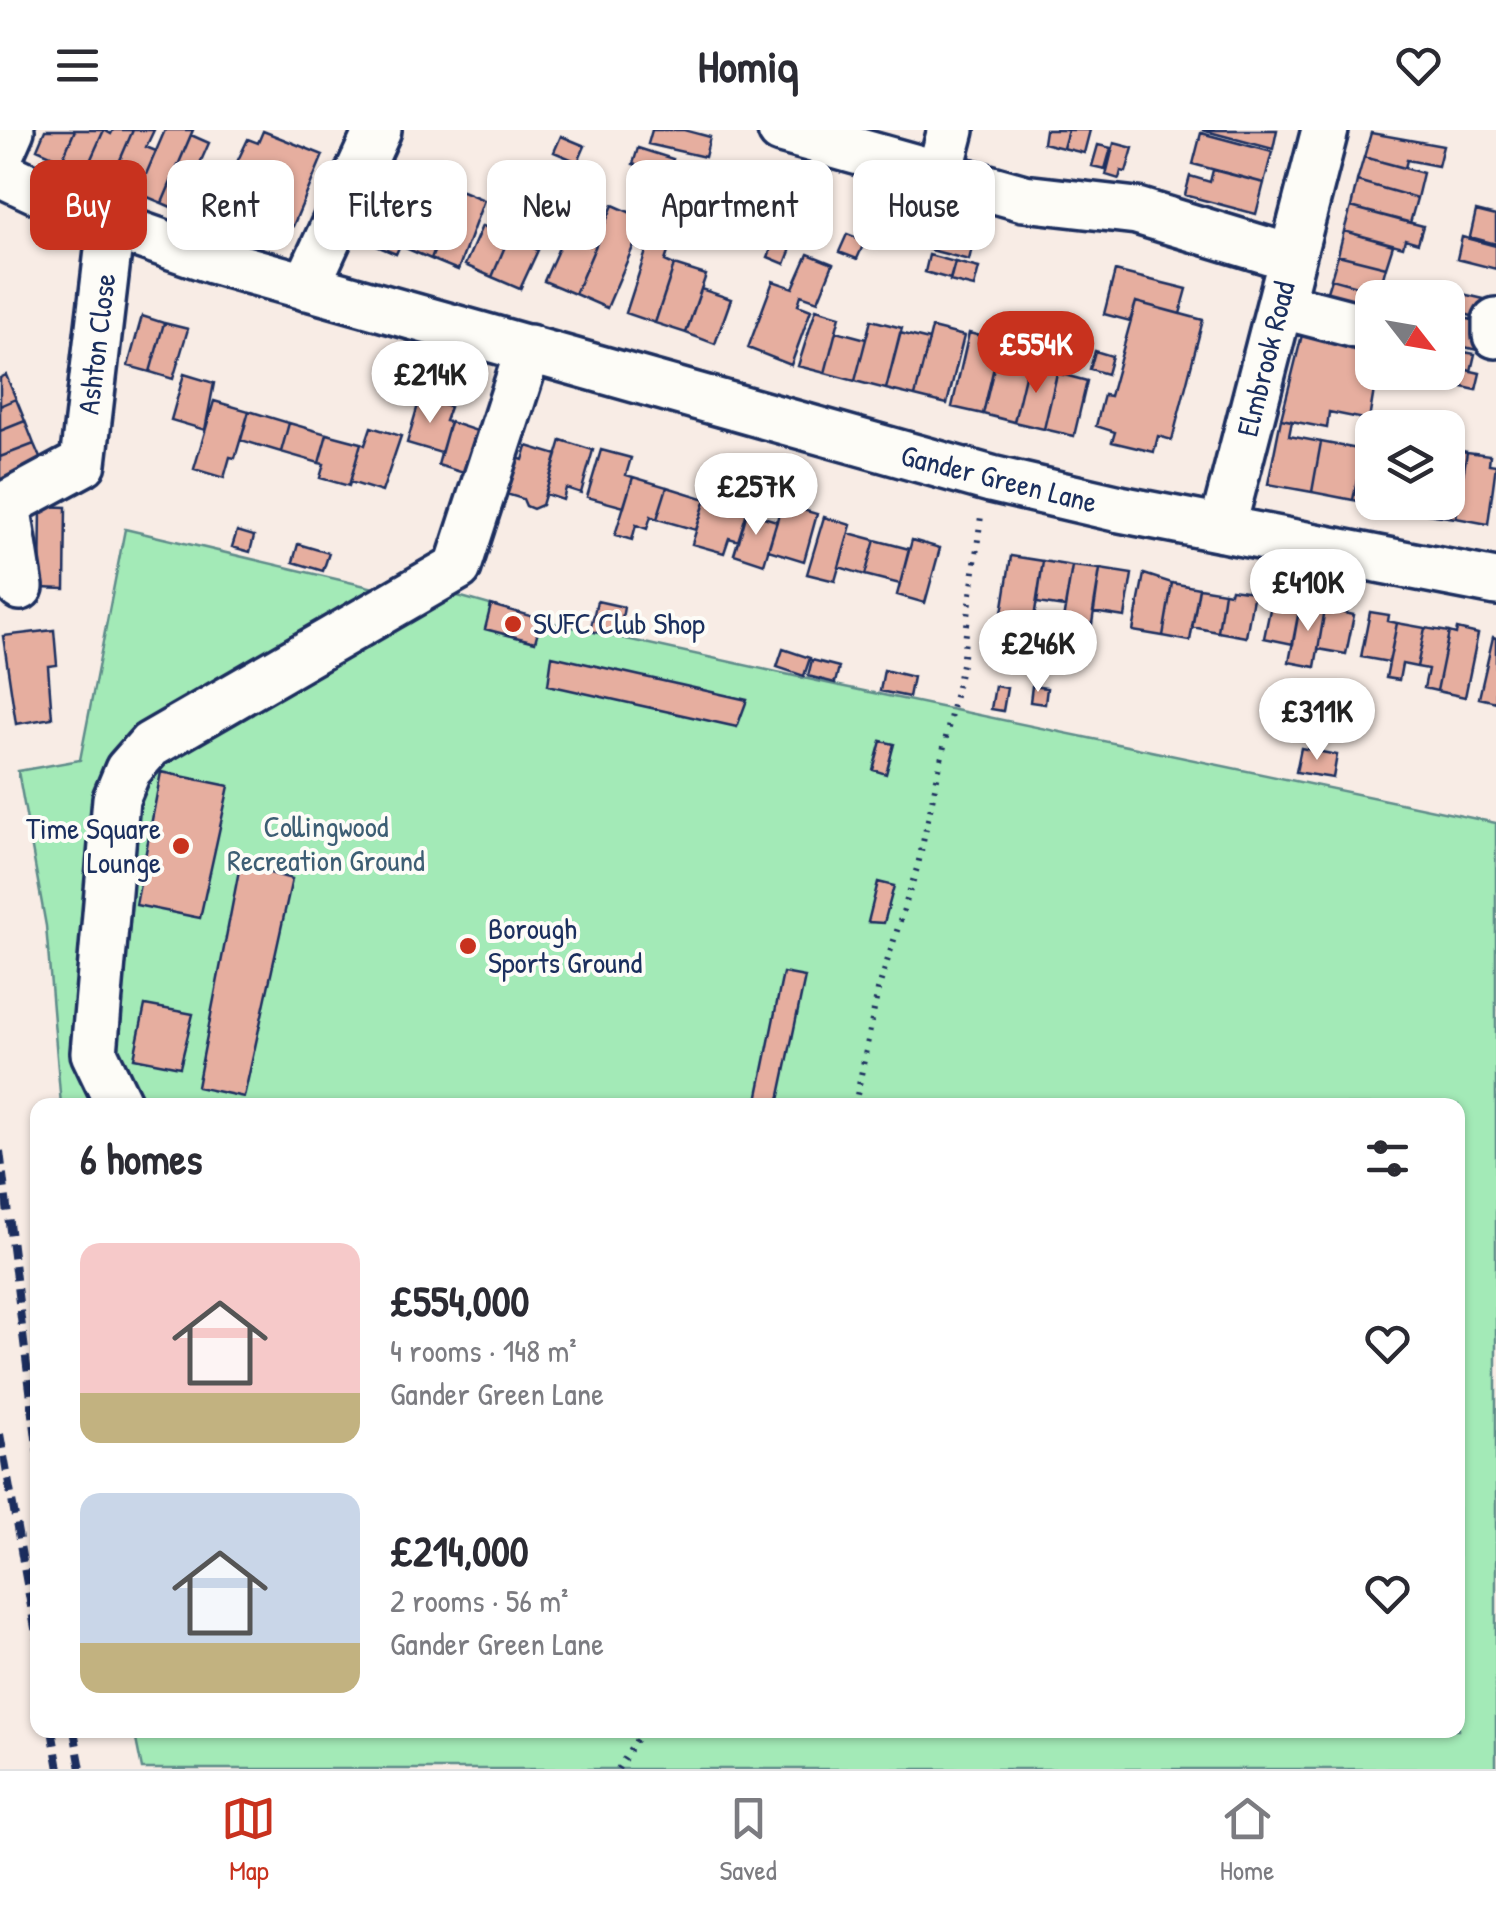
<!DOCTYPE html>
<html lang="en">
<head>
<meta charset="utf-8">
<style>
  body { margin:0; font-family:"Patrick Hand",sans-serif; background:#f7f7f7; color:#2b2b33; height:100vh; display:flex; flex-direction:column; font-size:38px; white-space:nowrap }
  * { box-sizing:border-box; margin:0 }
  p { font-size:32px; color:#7c7c81 }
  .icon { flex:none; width:55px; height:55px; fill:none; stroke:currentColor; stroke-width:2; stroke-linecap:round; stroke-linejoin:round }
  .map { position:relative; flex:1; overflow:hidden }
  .panel { position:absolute; left:30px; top:968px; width:1435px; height:640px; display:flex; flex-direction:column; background:#fff; border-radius:20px; box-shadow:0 2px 8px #0004 }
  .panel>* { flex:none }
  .guide { position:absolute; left:30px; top:30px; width:1438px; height:90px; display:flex; gap:20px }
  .needle { width:65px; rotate:121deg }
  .buttons { position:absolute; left:1355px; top:150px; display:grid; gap:20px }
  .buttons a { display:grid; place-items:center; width:110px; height:110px; border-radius:20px; background:#fff; box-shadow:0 2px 8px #0004; font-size:50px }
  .price { position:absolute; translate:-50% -85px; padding:0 22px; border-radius:35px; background:#fff; color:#222; font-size:32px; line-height:65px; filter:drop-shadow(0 2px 5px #0008) }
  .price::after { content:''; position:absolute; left:50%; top:60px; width:30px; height:22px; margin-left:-15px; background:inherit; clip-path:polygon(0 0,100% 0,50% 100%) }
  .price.on { background:#c8321e; color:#fff }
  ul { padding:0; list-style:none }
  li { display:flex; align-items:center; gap:30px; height:250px; padding:0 50px }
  li span { display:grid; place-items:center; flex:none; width:280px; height:200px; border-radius:20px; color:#555 }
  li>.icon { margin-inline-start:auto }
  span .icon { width:120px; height:120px; fill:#fffc; stroke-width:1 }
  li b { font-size:42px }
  h2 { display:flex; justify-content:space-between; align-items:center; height:120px; padding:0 50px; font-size:42px }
  .chip { padding:0 35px; border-radius:20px; background:#fff; box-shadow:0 2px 8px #0004; font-size:35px; line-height:90px }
  .chip.on { background:#c8321e; color:#fff }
  header { display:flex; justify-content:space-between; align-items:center; height:130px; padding:0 50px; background:#fff; font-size:45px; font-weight:700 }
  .menu { display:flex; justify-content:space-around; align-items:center; height:140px; border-top:2px solid #e1e1e2; background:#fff; font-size:28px; color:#7c7c81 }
  .menu a { display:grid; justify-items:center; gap:5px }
  .menu .on { color:#c8321e }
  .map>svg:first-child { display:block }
  .green { fill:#a3eab7; stroke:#5f8c8a; stroke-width:2.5 }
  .building { fill:#e6ae9f; stroke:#1b2f5e; stroke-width:2.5 }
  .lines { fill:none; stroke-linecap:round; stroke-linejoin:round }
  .minor-casing { stroke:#1b2f5e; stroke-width:52 }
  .path { stroke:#1b2f5e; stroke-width:6; stroke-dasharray:2.5 8; stroke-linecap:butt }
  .minor { stroke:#fdfcf7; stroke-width:45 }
  .rail { stroke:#1b2f5e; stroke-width:8; stroke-dasharray:15 8; stroke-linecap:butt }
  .poi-dot { fill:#c8321e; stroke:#fdfcf7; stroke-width:4 }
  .labels { text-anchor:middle; stroke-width:8; stroke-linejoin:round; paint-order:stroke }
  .street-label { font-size:30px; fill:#1b2f5e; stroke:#fdfcf7 }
  .poi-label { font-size:30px; fill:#1b2f5e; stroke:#fdfcf7; text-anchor:start }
  .park-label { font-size:30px; fill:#3d5e74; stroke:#fdfcf7 }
</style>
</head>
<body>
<header><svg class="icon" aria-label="menu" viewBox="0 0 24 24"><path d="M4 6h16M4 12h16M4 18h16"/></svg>Homiq<svg class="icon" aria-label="heart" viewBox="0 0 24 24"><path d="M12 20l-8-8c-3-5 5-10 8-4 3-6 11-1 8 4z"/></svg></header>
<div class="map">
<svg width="1496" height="1639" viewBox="0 0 1496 1639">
  <rect width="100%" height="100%" fill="#f8ece5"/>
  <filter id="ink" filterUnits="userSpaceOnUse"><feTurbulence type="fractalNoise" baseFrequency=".01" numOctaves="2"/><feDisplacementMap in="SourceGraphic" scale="20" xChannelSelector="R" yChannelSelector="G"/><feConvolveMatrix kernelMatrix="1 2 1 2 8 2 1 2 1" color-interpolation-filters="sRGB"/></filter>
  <g filter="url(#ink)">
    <path class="green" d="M125,399L391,462L458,466L554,493L840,556L1496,693V1639H142L134,1600H1458V975H61L46,796L18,641L80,630Z"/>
    <path class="building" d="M45,0H75L62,30L37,19Z
      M75,0H104L86,40L62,30Z
      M104,0L111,4L113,0H133L111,51L86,40Z
      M133,0H154L146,17L156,21L138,63L111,51Z
      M165,0H193L162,73L138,63Z
      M652,0H684L710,7L705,27L648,14Z
      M1045,0H1068L1063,18L1043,13Z
      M1068,0H1090L1084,23L1063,18Z
      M1202,0H1277L1273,19Z
      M263,1L323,25L293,96L247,77L244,84L217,74L248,9L258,13Z
      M1201,3L1272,22L1264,53L1193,34Z
      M1371,3L1443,16L1438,36L1407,30L1405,38L1364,27Z
      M191,5L209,13L197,40L204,43L187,84L162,73Z
      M561,6L585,16L578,32L554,22Z
      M1114,13L1133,18L1126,42L1121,41L1119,49L1106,45Z
      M1098,15L1111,18L1105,39L1092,36Z
      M638,18L673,29L668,45L633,34Z
      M1364,27L1423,43L1417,68L1357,51Z
      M710,39L737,47L730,70L703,62Z
      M1213,40L1264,53L1256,84L1185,65L1190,46L1210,52Z
      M1357,51L1417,68L1410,93L1351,77Z
      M402,59L421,67L396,124L360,109L367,92L359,88L370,63L395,73Z
      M440,59L455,65L431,129L403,117L419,77L431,82Z
      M460,60L484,70L458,140L431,129Z
      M713,69L729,73L725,88L709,84Z
      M923,70L980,85L974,109L917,94Z
      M613,75L645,89L607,178L575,164Z
      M1351,77L1423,96L1418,113L1405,109L1403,117L1344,101Z
      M1476,81L1496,86V114L1470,107Z
      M574,84L598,95L590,113L596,115L575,164L544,151Z
      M784,86L801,92L785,134L768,127Z
      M725,90L743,97L739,109L719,101Z
      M917,94L974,109L969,130L912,115Z
      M482,96L509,107L492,147L465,135Z
      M1344,101L1393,115L1386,137L1338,125Z
      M847,104L865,111L857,129L839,122Z
      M509,107L538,120L520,159L492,147Z
      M1462,107L1496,116V139L1457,129Z
      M650,109L670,116L665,131L674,135L655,193L626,183Z
      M808,124L833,134L818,171L801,165L798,175L811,180L791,235L748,218L773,151L793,158Z
      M929,125L955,132L950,149L925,142Z
      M1338,125L1386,137L1379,162L1331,149Z
      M955,132L979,138L974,157L950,151Z
      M674,135L706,145L686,203L655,193Z
      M1115,141L1187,159L1180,184L1136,172L1130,191L1104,184Z
      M1331,149L1392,166V168H1372V188L1323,174Z
      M701,159L731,169L715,214L686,203Z
      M1454,162L1488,170L1483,189L1449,180Z
      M1136,172L1203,190L1172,310L1158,306L1154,322L1112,312L1115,302L1096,296L1104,265L1110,266Z
      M816,179L840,186L825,243L798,236Z
      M1448,184L1484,193L1477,220L1448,213Z
      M142,186L164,193L150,242L128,236Z
      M871,190L902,198L886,259L855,251Z
      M164,193L188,199L173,249L150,242Z
      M932,198L964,206L947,274L915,266Z
      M836,201L866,209L855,251L825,243Z
      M1303,201L1372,214V242H1377L1369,290L1329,282L1327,298L1281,289Z
      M900,203L929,210L915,266L886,259Z
      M969,203L1000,211L983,284L952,277Z
      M1453,220L1475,224L1471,241L1449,236Z
      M1095,221L1112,226L1107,244L1090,239Z
      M997,225L1028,233L1014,292L983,284Z
      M1028,233L1058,240L1044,299L1014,292Z
      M1449,236L1480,243L1476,260L1445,253Z
      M1057,243L1087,251L1074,306L1044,299Z
      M184,244L214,253L205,300L171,290Z
      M6,245L16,269L0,276V248Z
      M420,268L450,277L445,291L450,292L441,323L407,313Z
      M16,269L25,291L0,301V276Z
      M214,271L249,281L235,328L230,327L224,348L194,339Z
      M249,281L289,293L281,322L241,310Z
      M1281,289L1292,291L1289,306L1321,312L1312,362L1268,354Z
      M25,291L34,314L0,327V301Z
      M450,292L477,301L473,314L479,316L470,345L438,335Z
      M289,293L327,304L319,333L281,322Z
      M371,297L401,306L382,362L350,352L361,313L365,315Z
      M327,304L361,313L349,356L320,348L324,334L319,333Z
      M561,310L593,320L581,363L566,358L563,370L545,364Z
      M1321,312L1363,320L1353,370L1312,362Z
      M34,314L44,337L0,355V327Z
      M527,316L557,325L542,375L533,379L526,376L523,369L506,364L517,328L523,330Z
      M1448,318L1467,322L1456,388L1427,384L1429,372H1448Z
      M601,320L631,328L626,345L633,347L624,377L587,367Z
      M1363,320L1372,322V372H1388V377L1353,370Z
      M1467,322L1490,325L1489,334L1496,335L1488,394L1456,388Z
      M633,347L667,357L657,389L651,386L647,399L636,395L632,410L615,405Z
      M667,357L706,369L696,400L657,389Z
      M706,369L747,382L739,411L729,408L724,423L692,414Z
      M782,374L817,384L804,431L768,420Z
      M41,376L66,377L65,459L40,458Z
      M747,382L777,391L764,434L734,424Z
      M824,387L851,395L835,451L807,444Z
      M237,401L254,406L250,422L232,417Z
      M849,403L875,410L865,445L839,437Z
      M875,410L909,419L900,454L865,445Z
      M912,410L940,418L925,473L897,465Z
      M298,414L329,423L323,441L293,432Z
      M1011,426L1043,431L1034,488L1002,483Z
      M1043,431L1072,436L1065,477L1037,473Z
      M1072,436L1100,439L1092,494L1063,490Z
      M1100,439L1132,444L1125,487L1093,482Z
      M1144,444L1172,453L1163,506L1133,501Z
      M1172,453L1199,458L1190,511L1163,506Z
      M1199,458L1224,462L1218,502L1192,497Z
      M1231,459L1254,462L1246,507L1218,502L1224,462L1230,463Z
      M1272,470L1300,475L1293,514L1264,508Z
      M1307,470L1326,473L1315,537L1289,532L1300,475L1306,476Z
      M597,471L624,477L619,507L590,501Z
      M491,475L541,489L535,512L485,499Z
      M1325,479L1354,485L1346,524L1318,519Z
      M1370,482L1389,485L1388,491L1397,493L1389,532L1361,527Z
      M1397,493L1425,498L1417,537L1402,534L1399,550L1386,548Z
      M1425,498L1449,502L1437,561L1424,558L1428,539L1417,537Z
      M1457,499L1478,504L1465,567L1437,561L1449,502L1456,504Z
      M54,500L57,535L48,536L52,588L16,594L3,506Z
      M1493,507L1496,508V572L1479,568Z
      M783,519L810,528L804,546L777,537Z
      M552,526L747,570L737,597L548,555Z
      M812,530L839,537L835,553L808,546Z
      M884,540L913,547L909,567L880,561Z
      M995,556L1007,558L1003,581L991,579Z
      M1032,556L1047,558L1045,574L1030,572Z
      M881,611L894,614L886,644L873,640Z
      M1301,618L1337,625L1333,648L1296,642Z
      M161,642L229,656L200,788L136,775Z
      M240,735L292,749L244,967L197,957Z
      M878,752L894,756L884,793L868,792Z
      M783,843L805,847L778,975H756Z
      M145,875L193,884L180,937L134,928Z"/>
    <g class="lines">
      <defs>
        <path id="minor" d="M781,0L1024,68L1137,81L1292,128
          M0,25L11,0
          M0,43L111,95L212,130L991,349L1120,379L1496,452
          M939,46L951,0
          M306,157L378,0
          M1280,175L1372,199
          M1496,191V205
          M1222,399L1325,0
          M20,457L7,374L83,333L111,95
          M119,975L94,923L116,669L128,640L150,615L458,437L529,218"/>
      </defs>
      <use href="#minor" class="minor-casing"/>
      <path class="path" d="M855,975L878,860L918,735L962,534L981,386
        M618,1639L643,1600"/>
      <use href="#minor" class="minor"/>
      <path class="rail" d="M0,1021L38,1324
        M0,1304L38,1515
        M52,1600L59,1639
        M74,1600L81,1639"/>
    </g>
  </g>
  <g class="poi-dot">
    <circle cx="513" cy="494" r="10"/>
    <circle cx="181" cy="716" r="10"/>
    <circle cx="468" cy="816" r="10"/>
  </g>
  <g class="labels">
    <g class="street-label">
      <text transform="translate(97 214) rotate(-83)" y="10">Ashton Close</text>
      <text transform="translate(1266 229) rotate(-76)" y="10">Elmbrook Road</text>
      <text transform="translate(999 349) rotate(14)" y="10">Gander Green Lane</text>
    </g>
    <g class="poi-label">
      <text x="533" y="504">SUFC Club Shop</text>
      <text x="161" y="709" text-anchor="end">Time Square<tspan x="161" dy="34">Lounge</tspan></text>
      <text x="488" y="809">Borough<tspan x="488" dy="34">Sports Ground</tspan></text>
    </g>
    <g class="park-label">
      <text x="326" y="707">Collingwood<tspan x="326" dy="34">Recreation Ground</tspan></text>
    </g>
  </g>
</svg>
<div class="buttons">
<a><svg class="needle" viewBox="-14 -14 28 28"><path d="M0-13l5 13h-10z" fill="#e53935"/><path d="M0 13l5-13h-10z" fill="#7c7c81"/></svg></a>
<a><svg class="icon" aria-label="layers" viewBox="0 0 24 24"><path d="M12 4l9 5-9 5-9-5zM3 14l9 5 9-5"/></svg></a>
</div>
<b class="price on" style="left:1036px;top:266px">£554K</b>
<b class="price" style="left:430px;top:296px">£214K</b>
<b class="price" style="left:756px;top:408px">£257K</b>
<b class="price" style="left:1308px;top:504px">£410K</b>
<b class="price" style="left:1038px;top:565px">£246K</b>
<b class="price" style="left:1317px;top:633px">£311K</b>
<div class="guide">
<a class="chip on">Buy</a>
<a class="chip">Rent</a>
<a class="chip">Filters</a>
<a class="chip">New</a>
<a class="chip">Apartment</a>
<a class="chip">House</a>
</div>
<section class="panel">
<h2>6 homes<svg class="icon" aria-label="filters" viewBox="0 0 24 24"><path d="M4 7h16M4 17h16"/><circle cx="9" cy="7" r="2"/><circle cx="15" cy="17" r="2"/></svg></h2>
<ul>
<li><span style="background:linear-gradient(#f6c9c9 75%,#c2b280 0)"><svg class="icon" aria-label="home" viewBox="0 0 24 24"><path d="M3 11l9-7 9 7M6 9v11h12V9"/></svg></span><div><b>£554,000</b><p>4 rooms · 148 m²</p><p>Gander Green Lane</p></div><svg class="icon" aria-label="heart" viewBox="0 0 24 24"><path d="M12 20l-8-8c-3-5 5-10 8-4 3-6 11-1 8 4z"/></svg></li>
<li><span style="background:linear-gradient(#c9d6e8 75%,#c2b280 0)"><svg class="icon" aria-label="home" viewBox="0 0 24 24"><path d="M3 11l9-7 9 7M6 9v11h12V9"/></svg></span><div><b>£214,000</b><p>2 rooms · 56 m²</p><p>Gander Green Lane</p></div><svg class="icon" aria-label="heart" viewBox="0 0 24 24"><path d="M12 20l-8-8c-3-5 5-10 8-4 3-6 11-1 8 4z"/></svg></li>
</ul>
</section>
</div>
<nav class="menu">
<a class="on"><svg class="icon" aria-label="map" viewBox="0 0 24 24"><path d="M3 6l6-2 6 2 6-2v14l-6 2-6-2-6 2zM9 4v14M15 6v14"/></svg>Map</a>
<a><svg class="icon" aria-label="saved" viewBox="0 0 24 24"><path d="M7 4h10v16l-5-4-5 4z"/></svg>Saved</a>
<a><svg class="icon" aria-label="home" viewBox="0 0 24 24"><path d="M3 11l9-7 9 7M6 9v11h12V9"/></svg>Home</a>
</nav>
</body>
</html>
